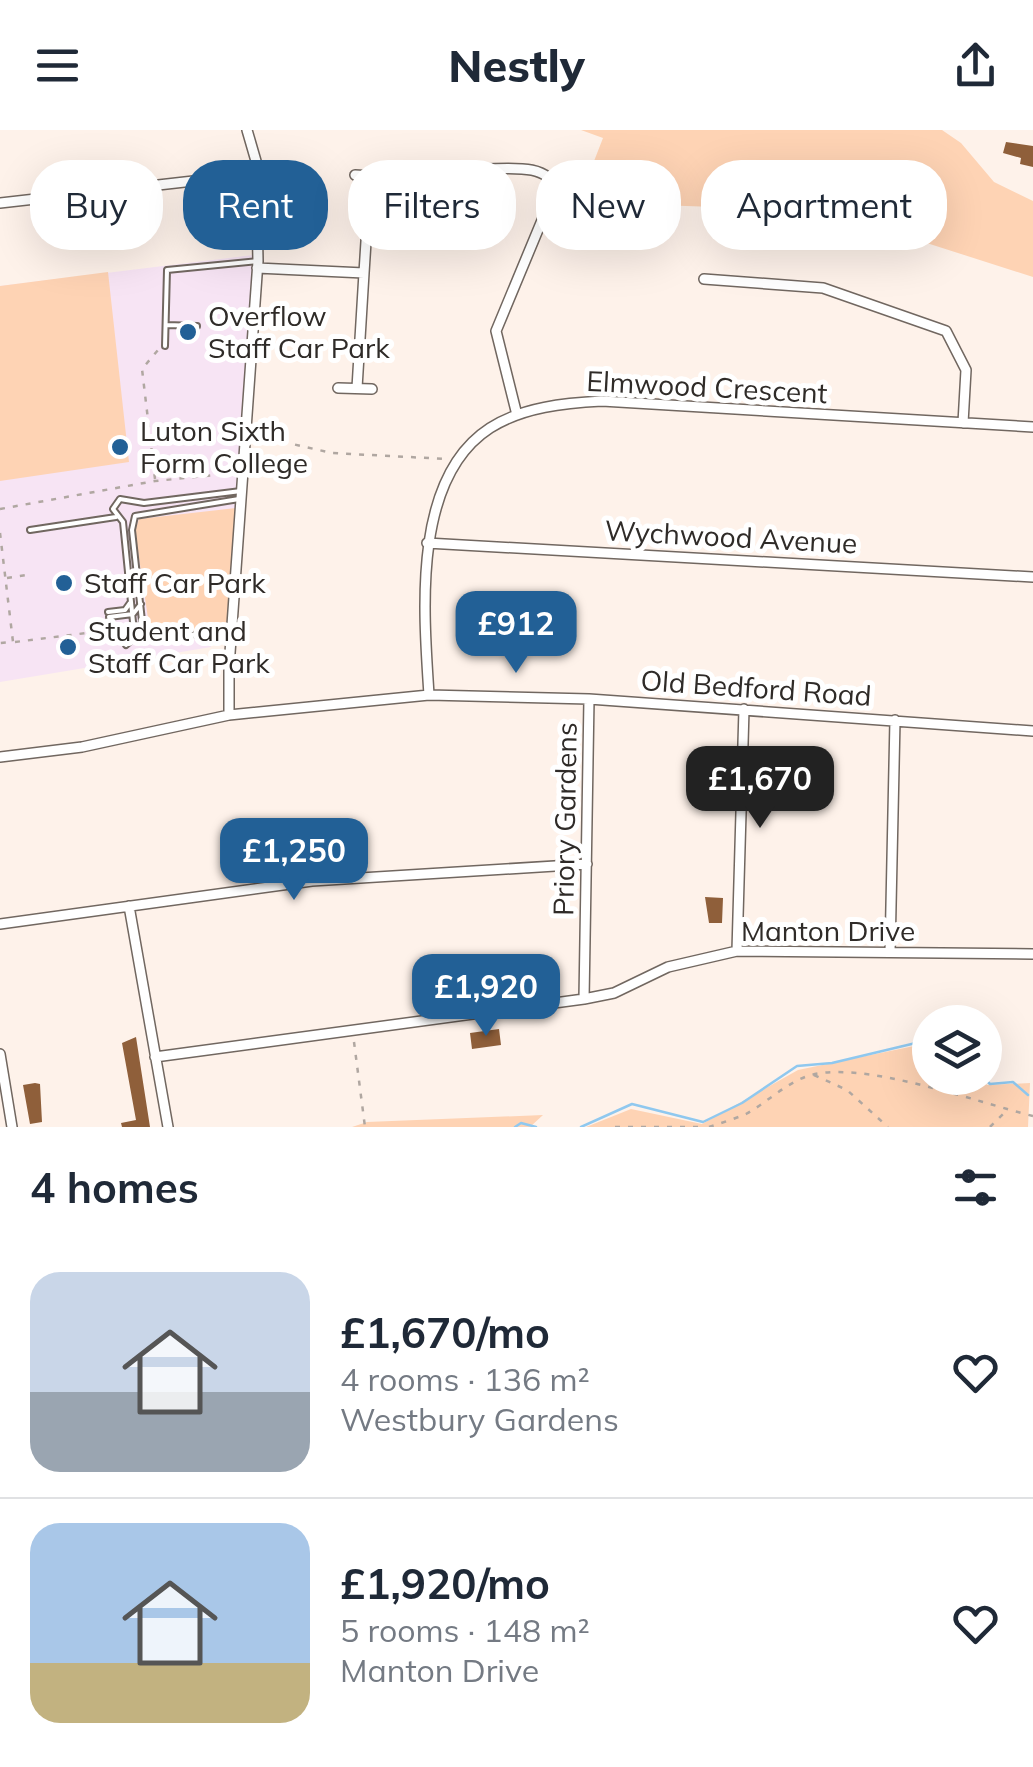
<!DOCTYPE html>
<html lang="en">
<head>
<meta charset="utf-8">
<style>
  body { margin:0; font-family:Mulish,sans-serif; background:#f2f2f3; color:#1f2937; height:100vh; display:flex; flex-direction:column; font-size:38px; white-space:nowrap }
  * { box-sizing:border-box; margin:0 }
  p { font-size:32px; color:#747a83 }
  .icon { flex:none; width:55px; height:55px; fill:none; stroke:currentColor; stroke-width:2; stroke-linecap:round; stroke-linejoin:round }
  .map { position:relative; height:997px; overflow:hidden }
  .panel { display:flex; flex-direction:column; background:#fff; flex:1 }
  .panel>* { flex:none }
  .banner { position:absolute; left:30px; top:30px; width:975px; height:90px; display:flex; gap:20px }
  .buttons { position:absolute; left:912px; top:875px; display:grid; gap:20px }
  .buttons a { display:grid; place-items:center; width:90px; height:90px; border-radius:50%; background:#fff; box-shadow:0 10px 40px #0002; font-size:50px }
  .price { position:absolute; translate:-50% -85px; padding:0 22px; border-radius:20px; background:#226096; color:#fff; font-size:32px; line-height:65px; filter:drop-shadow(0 2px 5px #0008) }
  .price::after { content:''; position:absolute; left:50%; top:60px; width:30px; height:22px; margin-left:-15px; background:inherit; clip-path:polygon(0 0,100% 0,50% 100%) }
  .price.selected { background:#222; color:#fff }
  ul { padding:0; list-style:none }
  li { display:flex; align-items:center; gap:30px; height:250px; padding:0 30px }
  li+li { border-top:2px solid #e0e1e3 }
  li span { display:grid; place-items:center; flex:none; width:280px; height:200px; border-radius:30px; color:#555 }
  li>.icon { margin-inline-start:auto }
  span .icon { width:120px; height:120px; fill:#fffc; stroke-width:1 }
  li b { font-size:42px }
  h2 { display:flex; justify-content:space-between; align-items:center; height:120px; padding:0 30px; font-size:42px }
  .chip { padding:0 35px; border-radius:40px; background:#fff; box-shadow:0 10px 40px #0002; font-size:35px; line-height:90px }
  .chip.selected { background:#226096; color:#fff }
  header { display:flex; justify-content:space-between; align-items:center; height:130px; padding:0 30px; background:#fff; font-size:45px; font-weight:800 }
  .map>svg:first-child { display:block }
  .education { fill:#f7e4f4 }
  .green { fill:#fed3b4 }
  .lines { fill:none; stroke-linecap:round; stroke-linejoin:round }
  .stream { stroke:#8fc8ef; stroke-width:2.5 }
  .building { fill:#8f5f3a }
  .lane-casing { stroke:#716760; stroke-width:8 }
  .street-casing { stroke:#716760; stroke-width:12 }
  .path { stroke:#b0a7a1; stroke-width:2.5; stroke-dasharray:5 8; stroke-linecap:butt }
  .lane { stroke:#fff; stroke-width:4 }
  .street { stroke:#fff; stroke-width:9 }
  .poi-dot { fill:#226096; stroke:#fff; stroke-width:4 }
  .labels { text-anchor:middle; stroke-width:10; stroke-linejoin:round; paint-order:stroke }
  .poi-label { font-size:28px; fill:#2f2b28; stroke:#fff; text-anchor:start }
  .street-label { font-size:28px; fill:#2f2b28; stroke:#fff }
</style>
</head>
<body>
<header><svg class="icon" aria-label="menu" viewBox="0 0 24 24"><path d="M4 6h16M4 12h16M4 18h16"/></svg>Nestly<svg class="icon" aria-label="share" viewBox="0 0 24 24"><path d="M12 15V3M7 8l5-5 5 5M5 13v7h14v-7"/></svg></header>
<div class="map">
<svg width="1033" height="997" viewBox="0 0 1033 997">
  <rect width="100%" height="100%" fill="#fef2ea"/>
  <path class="education" d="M253,125L226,501L209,507L211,517L0,552V156Z"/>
  <path class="green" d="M581,0H942L961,13L994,52L1033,71V147L861,92L744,78L628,74L611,78L607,62L589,44L603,8Z
    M108,142L129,332L0,351V156Z
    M236,378L226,501L157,502L149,495L135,401L139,389Z
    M919,915L930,918V948H980L987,955L1030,953L1028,997H586L631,979L702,994L798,940Z
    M543,985L530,997H352L367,992Z"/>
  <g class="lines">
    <path class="stream" d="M984,948L990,954L1013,952L1028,965
      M515,997L521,993L536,997
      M581,997L632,974L703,992L742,973L797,936L832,933L920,912L930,915"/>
  </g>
  <path class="building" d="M1006,12L1033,16V37L1020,34L1021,28L1003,23Z
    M705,767L723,768L722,793H709Z
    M499,899L501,915L472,919L470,903Z
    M136,907L150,997H122L121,993L136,990L122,913Z
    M35,953L40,954L42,992L30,994L23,955Z"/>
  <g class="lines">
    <defs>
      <path id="lane" d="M167,195L197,196
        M165,216L167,140L258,131
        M30,400L116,387
        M108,482L125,480L130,473
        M109,487L133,484L141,474
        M231,504L140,506L133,492L123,392L113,379L120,369L144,373L241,361
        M126,515L143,500L132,400L135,386L239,369"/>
      <path id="street" d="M478,39C502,40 548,31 555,59L496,201L517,285
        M355,45L389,47
        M0,73L246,45L253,50
        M257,138L364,143L357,258
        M364,143L370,49
        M704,149L823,158L946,201L966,240L963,293
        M338,258L372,259
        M427,413L1033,447
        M429,565C424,485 411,349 490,298C523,277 565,273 602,271L1033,297
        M229,585V537L258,131L256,31L247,0
        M0,627L82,617L229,585L429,565L589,569L1033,601
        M129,776L168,997
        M0,794L312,751L587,734
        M737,821L744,579
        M890,822L895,590
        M584,869L589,569
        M0,924L12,997
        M155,927L584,869L614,863L668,837L737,821L1033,824"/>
    </defs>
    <use href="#lane" class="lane-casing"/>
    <use href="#street" class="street-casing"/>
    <path class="path" d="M257,306L332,323L447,329
      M155,349L142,239L158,220
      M0,379L155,351L236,343
      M0,403L13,512L0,513
      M7,448L26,445
      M15,512L126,498
      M354,912L365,997
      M814,945L847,960L888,997
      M615,997H698
      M709,997C721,993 734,989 746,984C766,973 784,955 805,947C856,927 979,973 1033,986
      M990,997L1008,979"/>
    <use href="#lane" class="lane"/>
    <use href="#street" class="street"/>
  </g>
  <g class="poi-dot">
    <circle cx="188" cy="202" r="10"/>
    <circle cx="120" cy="317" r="10"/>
    <circle cx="64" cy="453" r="10"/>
    <circle cx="68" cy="517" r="10"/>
  </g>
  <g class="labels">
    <g class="poi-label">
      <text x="208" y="196">Overflow<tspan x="208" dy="32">Staff Car Park</tspan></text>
      <text x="140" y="311">Luton Sixth<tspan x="140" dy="32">Form College</tspan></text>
      <text x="84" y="463">Staff Car Park</text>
      <text x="88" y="511">Student and<tspan x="88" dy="32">Staff Car Park</tspan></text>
    </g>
    <g class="street-label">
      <text transform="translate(707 257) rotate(3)" y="10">Elmwood Crescent</text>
      <text transform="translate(731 407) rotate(3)" y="10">Wychwood Avenue</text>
      <text transform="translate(756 558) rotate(4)" y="10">Old Bedford Road</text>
      <text transform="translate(565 689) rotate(-89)" y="10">Priory Gardens</text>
      <text x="828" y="811">Manton Drive</text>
    </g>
  </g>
</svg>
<div class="buttons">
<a><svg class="icon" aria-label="layers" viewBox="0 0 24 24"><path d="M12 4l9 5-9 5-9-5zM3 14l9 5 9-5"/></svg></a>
</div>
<b class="price" style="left:516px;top:546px">£912</b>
<b class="price selected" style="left:760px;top:701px">£1,670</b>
<b class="price" style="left:294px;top:773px">£1,250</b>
<b class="price" style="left:486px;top:909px">£1,920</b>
<div class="banner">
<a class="chip">Buy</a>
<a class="chip selected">Rent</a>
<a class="chip">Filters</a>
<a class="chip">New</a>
<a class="chip">Apartment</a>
</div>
</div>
<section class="panel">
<h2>4 homes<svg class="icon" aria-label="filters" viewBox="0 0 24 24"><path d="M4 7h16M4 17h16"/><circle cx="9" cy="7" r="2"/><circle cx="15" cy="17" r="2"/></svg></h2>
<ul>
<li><span style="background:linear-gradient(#c9d6e8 60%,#9aa5b1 0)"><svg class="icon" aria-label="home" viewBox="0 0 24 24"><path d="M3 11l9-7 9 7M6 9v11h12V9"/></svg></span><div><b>£1,670/mo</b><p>4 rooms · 136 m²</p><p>Westbury Gardens</p></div><svg class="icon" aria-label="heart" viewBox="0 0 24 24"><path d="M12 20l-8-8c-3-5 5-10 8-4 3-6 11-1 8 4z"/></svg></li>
<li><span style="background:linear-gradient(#a9c7e8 70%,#c2b280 0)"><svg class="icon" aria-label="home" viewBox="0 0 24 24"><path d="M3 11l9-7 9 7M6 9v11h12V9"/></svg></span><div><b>£1,920/mo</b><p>5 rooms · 148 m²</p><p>Manton Drive</p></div><svg class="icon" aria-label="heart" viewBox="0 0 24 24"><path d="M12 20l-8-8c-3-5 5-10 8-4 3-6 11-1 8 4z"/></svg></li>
</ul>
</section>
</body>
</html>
